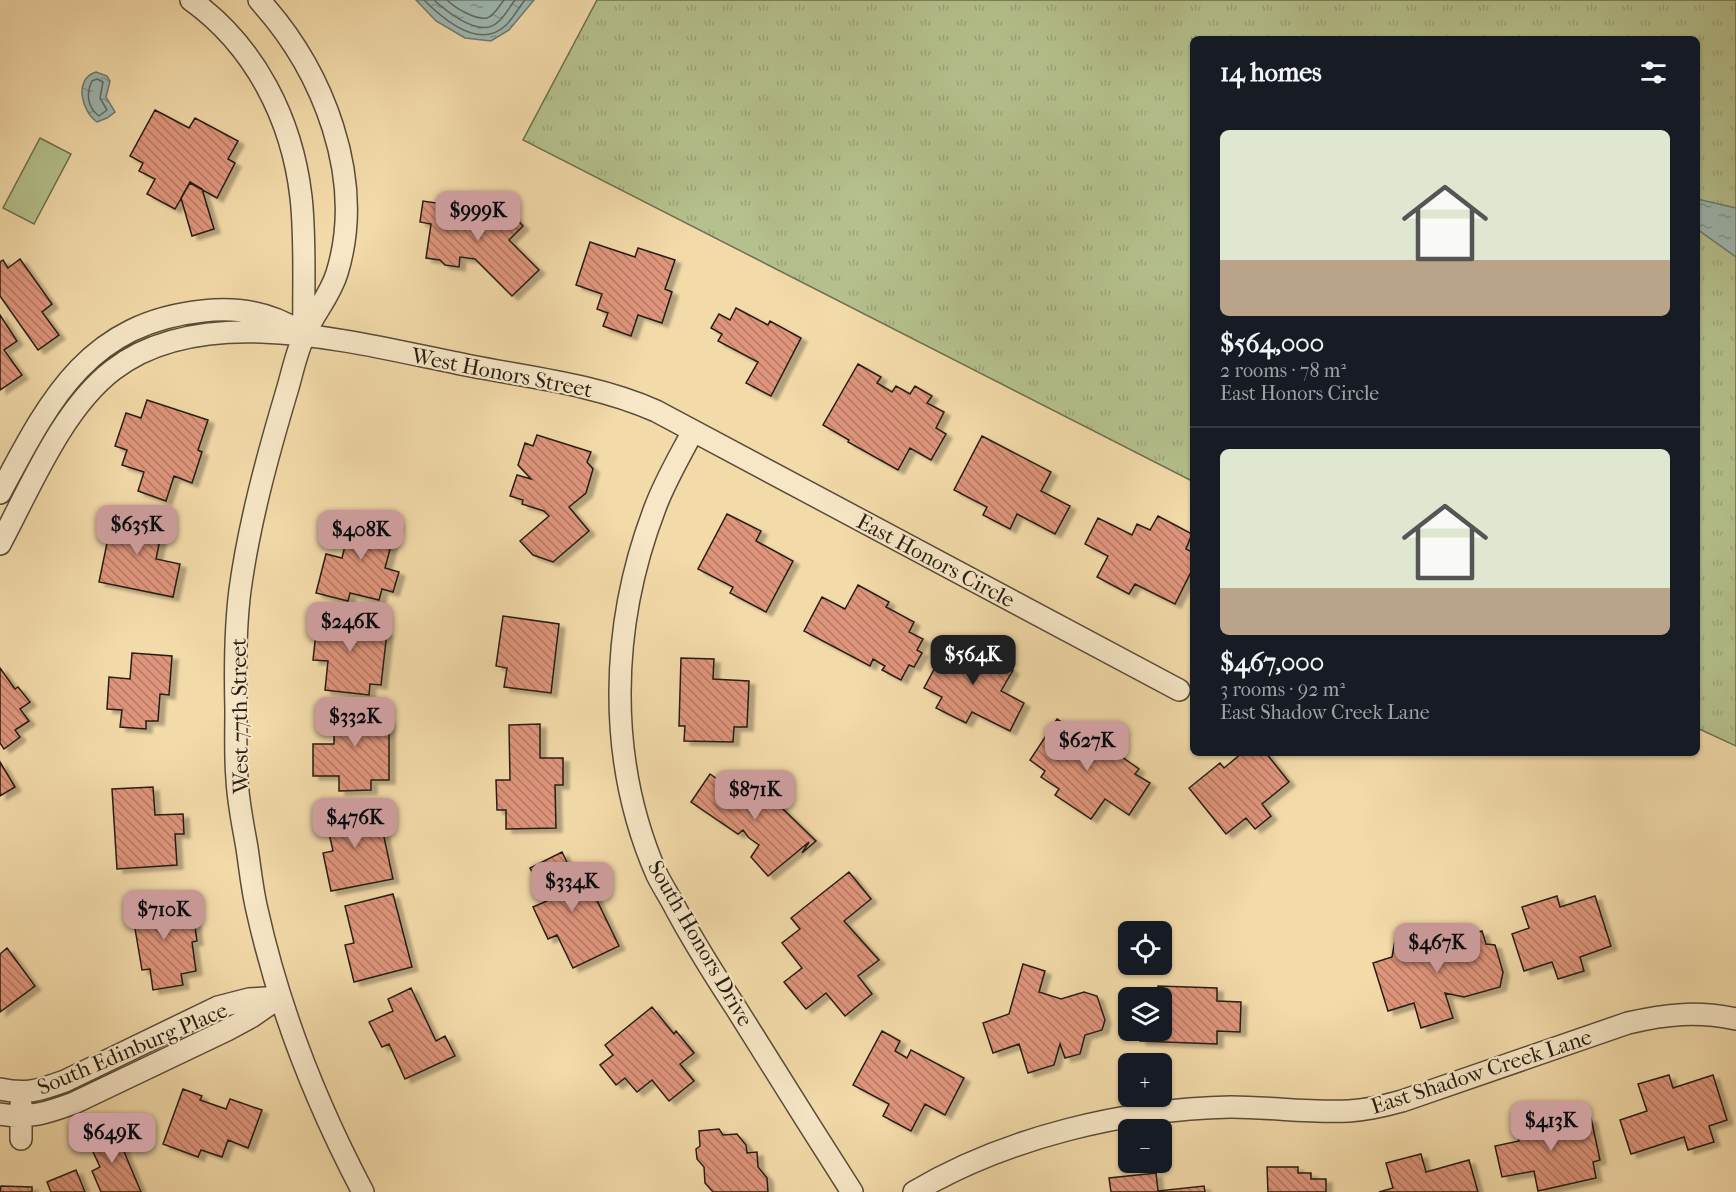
<!DOCTYPE html>
<html lang="en">
<head>
<meta charset="utf-8">
<style>
  body { margin:0; font-family:"IM FELL French Canon",serif; background:#242831; color:#f1f3f6; height:100vh; display:flex; flex-direction:column; font-size:22px; white-space:nowrap }
  * { box-sizing:border-box; margin:0 }
  p { font-size:20px; color:#9ea1a6 }
  .icon { flex:none; width:33px; height:33px; fill:none; stroke:currentColor; stroke-width:2; stroke-linecap:round; stroke-linejoin:round }
  .map { position:relative; flex:1; overflow:hidden }
  .side { position:absolute; left:1190px; top:36px; width:510px; height:720px; display:flex; flex-direction:column; background:#171b24; border-radius:9px; box-shadow:0 2px 4px #0004 }
  .side>* { flex:none }
  .tools { position:absolute; left:1118px; top:921px; display:grid; gap:12px }
  .tools a { display:grid; place-items:center; width:54px; height:54px; border-radius:9px; background:#171b24; box-shadow:0 2px 4px #0004; font-size:30px }
  .price { position:absolute; translate:-50% -51px; padding:0 14px; border-radius:12px; background:#c59692; color:#111; font-size:20px; line-height:39px; filter:drop-shadow(0 2px 3px #0008) }
  .price::after { content:''; position:absolute; left:50%; top:36px; width:18px; height:14px; margin-left:-9px; background:inherit; clip-path:polygon(0 0,100% 0,50% 100%) }
  .price.current { background:#222; color:#fff }
  ul { padding:0; list-style:none }
  li { display:grid; align-content:center; gap:12px; height:318px; padding:0 30px }
  li+li { border-top:2px solid #363941 }
  li span { display:grid; place-items:center; height:186px; border-radius:9px; color:#555 }
  li>.icon { margin-inline-start:auto }
  span .icon { width:108px; height:108px; fill:#fffc; stroke-width:1 }
  li b { font-size:26px }
  h2 { display:flex; justify-content:space-between; align-items:center; height:72px; padding:0 30px; font-size:26px }
  .map>svg:first-child { display:block }
  .grass { fill:url(#grass-tufts); stroke:#6e6f50; stroke-width:1.5 }
  .pitch { fill:#b5c18d; stroke:#6e6f50; stroke-width:1.5 }
  .water { fill:url(#water-ripples); stroke:#6e7a72; stroke-width:1.5 }
  .lines { fill:none; stroke-linecap:round; stroke-linejoin:round }
  .shore { stroke:#626a62; stroke-width:1.5 }
  .building { fill:url(#building-back-hatch); stroke:#261d13; stroke-width:1.5; filter:url(#shadow) }
  .minor-casing { stroke:#594c38; stroke-width:24 }
  .minor { stroke:#f7e7c7; stroke-width:21 }
  .labels { text-anchor:middle; stroke-width:4.5; stroke-linejoin:round; paint-order:stroke }
  .street-label { font-size:22px; fill:#261d13; stroke:#f7e7c7 }
</style>
</head>
<body>
<div class="map">
<svg width="1736" height="1192" viewBox="0 0 1736 1192">
  <defs>
    <pattern id="grass-tufts" width="24" height="20" patternUnits="userSpaceOnUse" patternTransform="scale(1.5)"><rect width="24" height="20" fill="#b5c18d"/><path d="M3 7l-1-3M5 7V3M7 7l1-3M15 17l-1-3M17 17v-4M19 17l1-3" fill="none" stroke="#9ca579"/></pattern>
    <pattern id="water-ripples" width="26" height="14" patternUnits="userSpaceOnUse" patternTransform="scale(1.5)"><rect width="26" height="14" fill="#9eb8b2"/><path d="M2 4q2-2 4 0t4 0M15 11q2-2 4 0t4 0" fill="none" stroke="#819590"/></pattern>
    <pattern id="building-back-hatch" width="6" height="6" patternUnits="userSpaceOnUse" patternTransform="scale(1.5)"><rect width="6" height="6" fill="#df957b"/><path d="M-1 5l2 2M0 0l6 6M5-1l2 2" fill="none" stroke="#b57964"/></pattern>
    <filter id="shadow"><feDropShadow dx="6" dy="4" stdDeviation="1.5" flood-color="#0004"/></filter>
  </defs>
  <rect width="100%" height="100%" fill="#f3daa9"/>
  <filter id="stains"><feTurbulence type="fractalNoise" baseFrequency=".00333" numOctaves="4"/><feColorMatrix values="0 0 0 0 .2 0 0 0 0 .09 0 0 0 0 .02 0 0 0 .5 -.17"/></filter>
  <radialGradient id="worn" r=".72"><stop offset=".6" stop-color="#630" stop-opacity="0"/><stop offset="1" stop-color="#630" stop-opacity=".3"/></radialGradient>
  <path class="grass" d="M597,0H1736V746L1697,728L1696,39H1192V481L523,140Z"/>
  <path class="pitch" d="M40,138L71,154L34,224L3,208Z"/>
  <path class="water" d="M416,0H534L509,30L491,41L465,38L436,21Z
    M96,72L107,76L110,81L106,97L115,112L107,118L97,122C82,112 73,79 96,72Z
    M1697,199L1736,208V257L1697,229Z"/>
  <g class="lines">
    <path class="shore" d="M424,0C443,19 479,50 505,26C513,19 518,8 525,0
      M434,0C446,11 471,31 489,27C501,24 508,9 515,0
      M447,0C455,8 475,20 487,18C494,16 499,6 504,0
      M97,79L103,82L100,98L107,110L99,116C87,107 86,93 92,81Z"/>
  </g>
  <path class="building" d="M155,110L189,128L195,118L238,141L228,159L235,163L217,198L190,183L175,209L147,194L155,179L139,171L143,163L130,156Z
    M190,182L202,189L214,229L192,236L181,198Z
    M444,194L454,204L452,214L478,218L497,199L523,226L509,240L539,270L512,296L475,259L460,257L459,267L445,265L440,260L426,258L431,224L420,222L423,201L436,203Z
    M590,242L635,257L638,248L675,260L665,289L672,292L662,323L638,315L631,336L603,326L608,313L597,309L602,294L576,285Z
    M20,259L52,304L42,312L59,335L38,350L0,296V262L3,260L8,268Z
    M736,308L768,325L770,321L801,338L771,396L746,383L758,362L718,341L722,334L711,328L719,314L730,320Z
    M0,315L17,341L4,350L22,375L0,390Z
    M858,364L881,377L877,383L892,392L896,386L910,394L915,386L932,396L927,403L944,412L936,428L946,434L931,460L910,448L898,470L848,442L849,440L823,425Z
    M147,400L208,420L198,450L202,452L192,483L174,476L166,501L138,491L144,472L122,465L127,450L115,446L126,413L141,418Z
    M537,435L591,452L587,462L593,469L586,493L569,507L589,531L553,562L533,555L520,541L549,516L544,511L522,504L523,500L510,496L517,475L531,479L518,465L525,443L533,446Z
    M982,436L1051,472L1041,491L1070,506L1055,534L1017,514L1010,529L983,515L987,507L954,490Z
    M114,509L164,520L156,559L180,564L173,597L99,582Z
    M353,512L397,523L385,568L399,572L393,592L382,589L379,600L350,593L348,601L316,593L326,554L342,558Z
    M727,514L761,531L756,541L793,561L766,612L730,593L733,587L698,569Z
    M1158,516L1192,534L1186,549L1192,552V570L1175,604L1135,584L1129,594L1097,577L1108,556L1085,544L1098,518L1132,535L1137,524L1150,530Z
    M858,585L889,602L886,607L914,622L909,632L923,639L917,650L922,653L914,667L909,665L901,680L882,670L885,666L873,659L870,666L804,631L822,597L845,609Z
    M318,614L371,620L370,629L387,632L381,685L370,684L369,695L325,690L328,661L313,660Z
    M503,616L559,624L551,693L504,687L507,668L496,666Z
    M951,638L1013,670L1001,691L1024,703L1010,731L972,712L966,723L936,708L942,697L924,688Z
    M132,653L172,656L169,695L160,694L158,721H146V729L120,727L122,710L107,709L109,677L130,679Z
    M681,658L714,659L713,679L749,681L747,727H734L733,742L684,741L685,726H679Z
    M0,668L15,689L18,687L30,702L20,709L29,721L15,730L20,737L4,749L0,743Z
    M334,705H380L381,719H389V780H371V790L339,791V776H313V744H334Z
    M1057,719L1116,758L1119,755L1139,769L1135,774L1150,783L1129,815L1105,799L1091,819L1055,795L1059,789L1041,777L1045,771L1030,760Z
    M540,724V758H563V785H555L556,828L506,829V810H497L496,780H510L509,725Z
    M1242,753H1266L1289,782L1262,804L1271,816L1255,829L1246,818L1226,834L1189,788L1220,763L1224,768Z
    M0,762L15,787L0,796Z
    M710,774L743,796L759,780L783,809L816,841L802,853L809,842L768,876L751,857L759,845L749,838L743,830L738,834L691,802Z
    M153,787L155,815L183,814L184,834H175L177,865L117,869L112,789Z
    M350,801L351,810L365,807L369,825L381,823L393,879L331,891L323,853L333,851L323,806Z
    M562,852L580,889L589,884L619,946L573,968L557,935L548,939L533,907L547,901L530,868Z
    M849,872L871,899L844,921L879,960L858,976L872,994L845,1016L826,993L806,1009L784,982L802,968L782,943L800,929L791,918Z
    M164,894L167,916L193,912L197,941L192,942L196,971L181,974L183,985L153,990L150,969L142,970L130,899Z
    M393,894L412,967L354,982L345,945L354,943L345,906Z
    M1557,896L1560,907L1595,896L1611,946L1580,957L1584,971L1558,979L1552,962L1524,971L1512,934L1529,928L1522,907Z
    M1482,931L1486,944L1495,945L1503,972L1500,987L1464,997L1445,993L1453,1018L1421,1028L1414,1003L1388,1011L1373,963L1392,957L1396,935L1417,939L1419,945L1430,941L1440,943Z
    M7,948L35,986L0,1012V954Z
    M1023,964L1045,971L1039,992L1061,999L1084,992L1097,996L1105,1020L1102,1030L1085,1035L1080,1054L1065,1058L1060,1044L1054,1065L1028,1073L1019,1044L993,1053L983,1023L1009,1014Z
    M1158,986L1217,988V1001L1241,1002L1240,1032L1217,1031V1044L1140,1041V1030H1161V998H1141L1142,996H1158Z
    M411,988L436,1041L445,1036L455,1056L405,1079L389,1044L382,1047L369,1022L393,1011L388,999Z
    M652,1007L674,1034L676,1031L694,1053L680,1064L694,1081L669,1101L652,1080L637,1092L625,1078L616,1085L600,1065L613,1055L605,1045Z
    M882,1031L900,1041L895,1051L907,1058L911,1050L964,1078L945,1115L925,1104L911,1131L883,1116L889,1104L853,1085Z
    M1669,1075L1673,1088L1713,1075L1727,1120L1709,1126L1714,1142L1688,1150L1684,1137L1631,1154L1620,1120L1647,1111L1638,1084Z
    M183,1089L202,1096L200,1100L226,1109L230,1099L262,1110L248,1148L228,1140L222,1157L201,1150L198,1157L163,1144Z
    M1548,1112L1552,1127L1591,1118L1600,1160L1593,1162L1596,1178L1538,1191L1534,1171L1502,1177L1495,1146L1519,1141L1514,1120Z
    M114,1128L141,1192H101L92,1171L100,1167L87,1139Z
    M719,1129L723,1135L737,1134L746,1145L747,1153L757,1152L758,1167L767,1178L768,1192H713L705,1183L704,1167L697,1159L696,1149L700,1146L699,1131Z
    M1421,1154L1426,1172L1469,1160L1478,1192H1379L1393,1188L1386,1163Z
    M1267,1167H1298V1173H1311V1179H1326V1192H1268Z
    M76,1170L85,1192H51L47,1182Z
    M1156,1173L1158,1191L1204,1186L1205,1192H1111L1109,1178Z
    M1,1186L32,1187V1192H0Z"/>
  <g class="lines">
    <defs>
      <path id="minor" d="M191,0C255,46 292,119 301,197C306,242 303,289 304,334
        M259,0C323,70 366,178 337,273C330,296 314,313 305,334C296,352 292,375 286,394C267,458 249,524 240,590C235,629 235,670 236,710C236,733 235,756 237,779C238,802 243,825 247,848C250,868 252,889 257,910C279,1009 316,1103 363,1192
        M693,431C680,456 665,481 655,508C610,625 606,759 657,875C663,887 671,899 677,911C695,944 715,976 736,1008C774,1069 813,1131 852,1192
        M0,493C49,401 87,323 203,311C236,307 270,313 299,331
        M0,544C30,488 62,409 113,370C206,298 366,346 471,366C533,378 598,385 656,411L1179,690
        M0,1089C28,1095 39,1090 65,1081L218,1007L249,999L279,997
        M21,1104V1139
        M0,1114C29,1119 47,1113 74,1103L227,1030L251,1017L280,997
        M914,1192C1005,1138 1124,1109 1231,1107C1270,1107 1310,1113 1349,1111C1367,1110 1384,1106 1402,1101L1628,1023C1667,1014 1697,1011 1736,1019"/>
    </defs>
    <use href="#minor" class="minor-casing"/>
    <use href="#minor" class="minor"/>
  </g>
  <g class="labels">
    <g class="street-label">
      <text transform="translate(502 372) rotate(11)" y="8">West Honors Street</text>
      <text transform="translate(936 560) rotate(28)" y="8">East Honors Circle</text>
      <text transform="translate(239 716) rotate(-91)" y="8">West 77th Street</text>
      <text transform="translate(701 943) rotate(60)" y="8">South Honors Drive</text>
      <text transform="translate(132 1048) rotate(-23)" y="8">South Edinburg Place</text>
      <text transform="translate(1481 1071) rotate(-18)" y="8">East Shadow Creek Lane</text>
    </g>
  </g>
  <rect width="100%" height="100%" filter="url(#stains)"/>
  <rect width="100%" height="100%" fill="url(#worn)"/>
</svg>
<div class="tools">
<a><svg class="icon" aria-label="locate" viewBox="0 0 24 24"><circle cx="12" cy="12" r="6"/><path d="M12 2v4M12 18v4M2 12h4M18 12h4"/></svg></a>
<a><svg class="icon" aria-label="layers" viewBox="0 0 24 24"><path d="M12 4l9 5-9 5-9-5zM3 14l9 5 9-5"/></svg></a>
<a>+</a>
<a>−</a>
</div>
<b class="price" style="left:478px;top:242px">$999K</b>
<b class="price" style="left:137px;top:556px">$635K</b>
<b class="price" style="left:361px;top:561px">$408K</b>
<b class="price" style="left:350px;top:653px">$246K</b>
<b class="price current" style="left:973px;top:686px">$564K</b>
<b class="price" style="left:355px;top:748px">$332K</b>
<b class="price" style="left:1087px;top:772px">$627K</b>
<b class="price" style="left:755px;top:821px">$871K</b>
<b class="price" style="left:355px;top:849px">$476K</b>
<b class="price" style="left:572px;top:913px">$334K</b>
<b class="price" style="left:164px;top:941px">$710K</b>
<b class="price" style="left:1437px;top:974px">$467K</b>
<b class="price" style="left:1551px;top:1152px">$413K</b>
<b class="price" style="left:112px;top:1164px">$649K</b>
<section class="side">
<h2>14 homes<svg class="icon" aria-label="filters" viewBox="0 0 24 24"><path d="M4 7h16M4 17h16"/><circle cx="9" cy="7" r="2"/><circle cx="15" cy="17" r="2"/></svg></h2>
<ul>
<li><span style="background:linear-gradient(#dfe7d0 70%,#b9a48a 0)"><svg class="icon" aria-label="home" viewBox="0 0 24 24"><path d="M3 11l9-7 9 7M6 9v11h12V9"/></svg></span><div><b>$564,000</b><p>2 rooms · 78 m²</p><p>East Honors Circle</p></div></li>
<li><span style="background:linear-gradient(#dfe7d0 75%,#b9a48a 0)"><svg class="icon" aria-label="home" viewBox="0 0 24 24"><path d="M3 11l9-7 9 7M6 9v11h12V9"/></svg></span><div><b>$467,000</b><p>3 rooms · 92 m²</p><p>East Shadow Creek Lane</p></div></li>
</ul>
</section>
</div>
</body>
</html>
